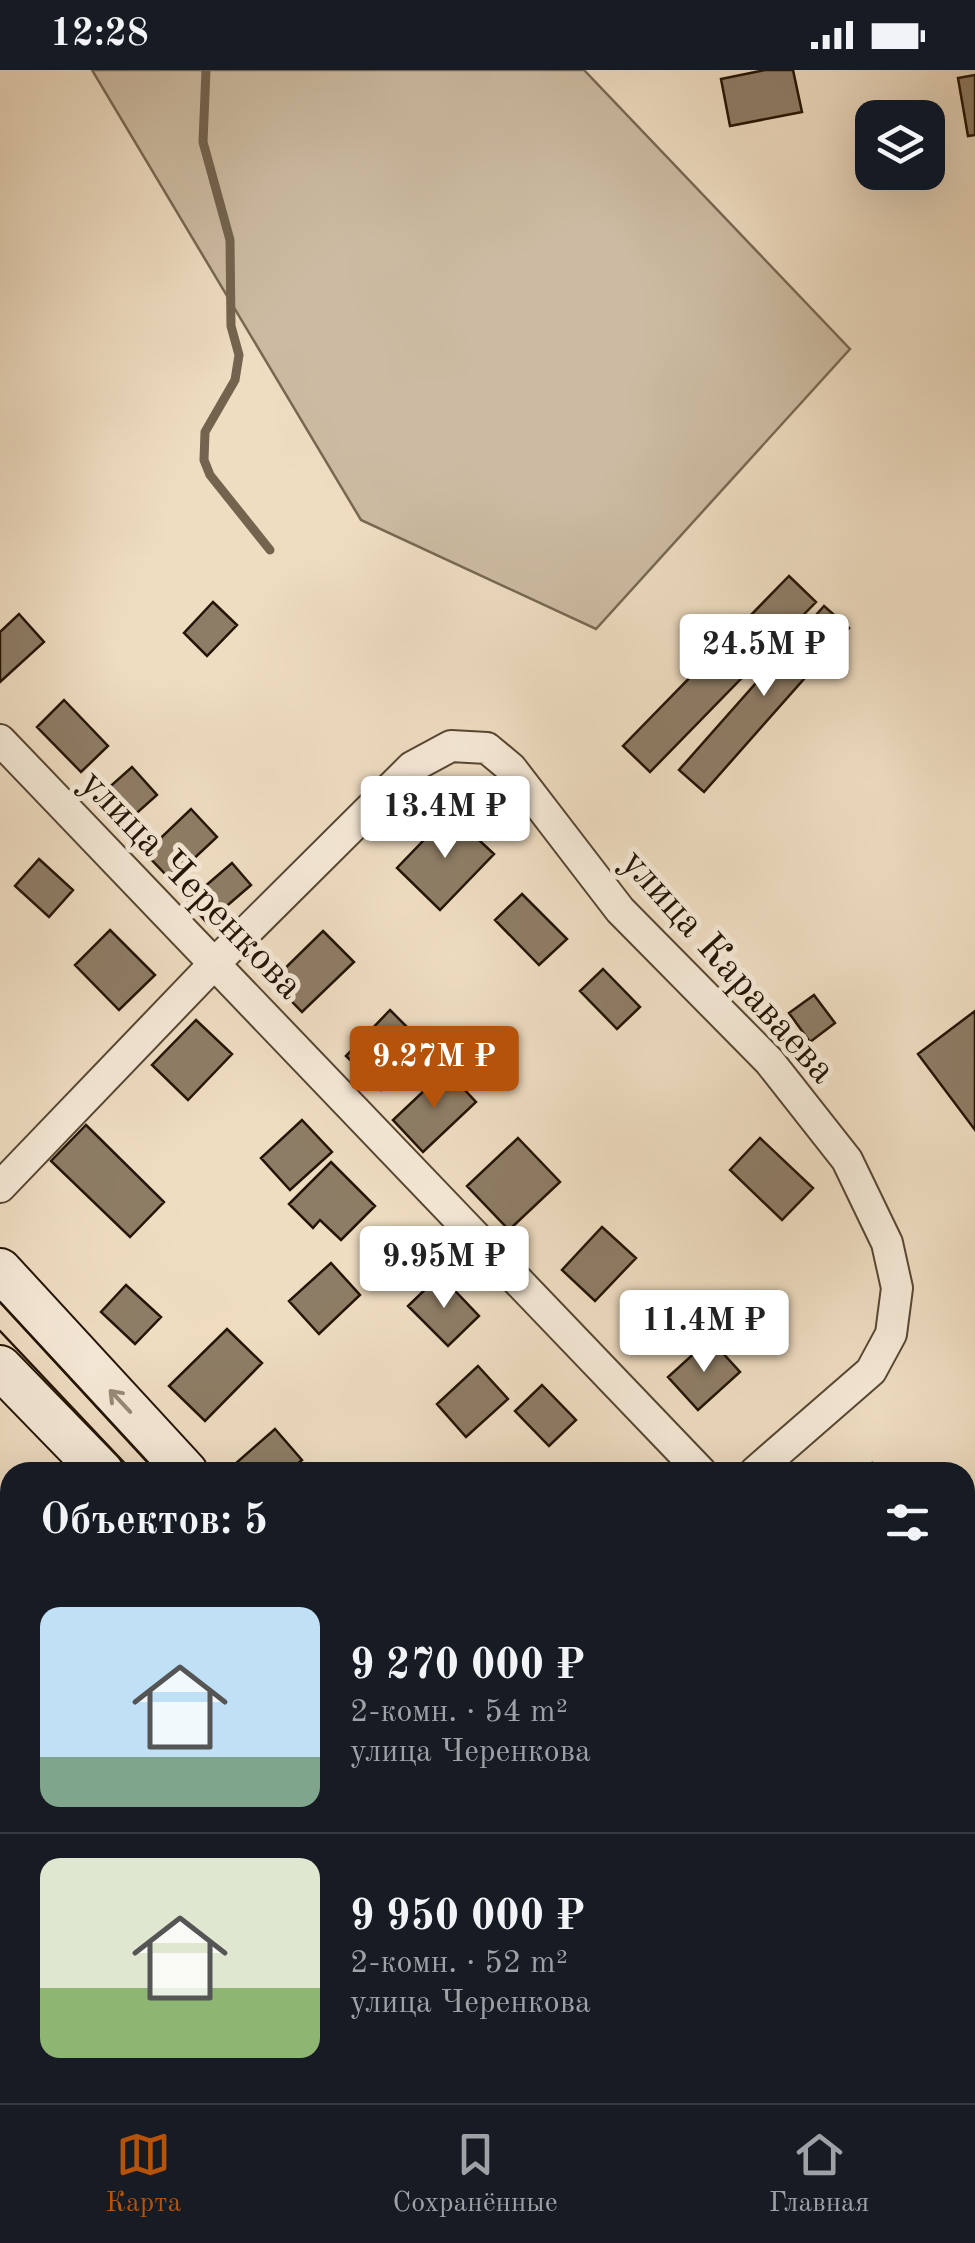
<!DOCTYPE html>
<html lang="ru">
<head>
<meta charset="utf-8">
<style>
  body { margin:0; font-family:"Old Standard TT",serif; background:#242831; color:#f1f3f6; height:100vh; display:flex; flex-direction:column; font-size:38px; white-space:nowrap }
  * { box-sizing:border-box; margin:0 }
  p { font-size:32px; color:#9ea1a6 }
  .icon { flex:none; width:55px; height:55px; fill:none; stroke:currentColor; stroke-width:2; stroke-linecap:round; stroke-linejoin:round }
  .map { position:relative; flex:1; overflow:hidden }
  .sheet { position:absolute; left:0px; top:1392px; width:975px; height:642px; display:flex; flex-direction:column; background:#171b24; border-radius:30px 30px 0 0; box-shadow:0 10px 40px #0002 }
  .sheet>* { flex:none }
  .tools { position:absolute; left:855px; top:30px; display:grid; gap:20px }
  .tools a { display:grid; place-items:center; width:90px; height:90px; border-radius:20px; background:#171b24; box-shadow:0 10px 40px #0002; font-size:50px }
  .price { position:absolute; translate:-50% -85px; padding:0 22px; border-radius:10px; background:#fff; color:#222; font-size:32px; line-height:65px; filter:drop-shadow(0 2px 5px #0008) }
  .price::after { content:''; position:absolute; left:50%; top:60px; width:30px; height:22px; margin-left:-15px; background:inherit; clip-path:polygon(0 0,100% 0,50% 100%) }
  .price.current { background:#b45309; color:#fff }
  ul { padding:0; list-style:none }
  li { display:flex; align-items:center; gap:30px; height:250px; padding:0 40px }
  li+li { border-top:2px solid #363941 }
  li span { display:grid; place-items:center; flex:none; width:280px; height:200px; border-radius:20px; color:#555 }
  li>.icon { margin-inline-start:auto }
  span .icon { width:120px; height:120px; fill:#fffc; stroke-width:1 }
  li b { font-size:42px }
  h2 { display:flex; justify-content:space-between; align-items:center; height:120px; padding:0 40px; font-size:42px }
  .status { display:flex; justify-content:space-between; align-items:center; height:70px; padding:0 50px; background:#171b24; direction:ltr }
  .status svg { height:28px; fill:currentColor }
  .tab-bar { display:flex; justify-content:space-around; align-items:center; height:140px; border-top:2px solid #363941; background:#171b24; font-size:28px; color:#9ea1a6 }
  .tab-bar a { display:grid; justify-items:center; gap:5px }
  .tab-bar .current { color:#b45309 }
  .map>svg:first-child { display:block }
  .green { fill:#ccbba2; stroke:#786852; stroke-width:2.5 }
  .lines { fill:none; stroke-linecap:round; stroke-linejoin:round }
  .stream { stroke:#74644f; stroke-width:9 }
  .building { fill:#8e7d66; stroke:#241403; stroke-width:2.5 }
  .street-casing { stroke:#574633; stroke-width:34 }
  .secondary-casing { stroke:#241403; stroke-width:46 }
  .path { stroke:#241403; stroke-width:5; stroke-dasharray:2.5 5; stroke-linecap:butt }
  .street { stroke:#f5e9d7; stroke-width:30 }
  .secondary { stroke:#f5e9d7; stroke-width:42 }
  .tram { stroke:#241403; stroke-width:2.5 }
  .oneway { stroke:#978978 }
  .labels { text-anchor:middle; stroke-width:10; stroke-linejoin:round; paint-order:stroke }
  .street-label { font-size:40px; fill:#241403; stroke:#f5e9d7 }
</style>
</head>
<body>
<div class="status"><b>12:28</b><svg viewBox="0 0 49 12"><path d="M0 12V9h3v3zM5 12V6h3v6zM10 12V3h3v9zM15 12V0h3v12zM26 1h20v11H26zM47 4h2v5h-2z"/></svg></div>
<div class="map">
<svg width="975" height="2033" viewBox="0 0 975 2033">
  <rect width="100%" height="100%" fill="#efddc2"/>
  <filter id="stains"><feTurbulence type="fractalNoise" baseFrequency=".002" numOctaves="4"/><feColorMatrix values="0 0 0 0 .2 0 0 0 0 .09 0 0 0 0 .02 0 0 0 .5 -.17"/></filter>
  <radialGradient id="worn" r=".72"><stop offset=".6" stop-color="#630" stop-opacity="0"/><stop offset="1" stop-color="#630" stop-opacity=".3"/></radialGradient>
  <path class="green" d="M92,0H584L850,279L596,559L361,450Z"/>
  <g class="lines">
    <path class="stream" d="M206,0L203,72L230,170L231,256L239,285L235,310L205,362L204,390L210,405L270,480"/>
  </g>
  <path class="building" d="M765,0H793L802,42L730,56L721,9Z
    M975,5V65L968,66L958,8Z
    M789,506L816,532L650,702L623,676Z
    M213,532L237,555L207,586L184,563Z
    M824,536L849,558L704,722L679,700Z
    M19,544L44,572L0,612V562Z
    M64,630L108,676L81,702L37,657Z
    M132,697L157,725L121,757L96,729Z
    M191,739L217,767L171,810L145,783Z
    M450,743L494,784L440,840L397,798Z
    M39,789L73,820L49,847L15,816Z
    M232,793L251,815L207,853L188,831Z
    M522,824L567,869L539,895L495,850Z
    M110,860L155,905L119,940L75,895Z
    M323,861L354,892L302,942L272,911Z
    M603,899L640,937L617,959L580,921Z
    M814,925L835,953L810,972L789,943Z
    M390,940L425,975L381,1020L346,986Z
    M975,941V1060L918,984Z
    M196,950L232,984L188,1030L152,995Z
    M446,1000L476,1032L423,1082L393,1050Z
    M302,1050L332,1082L290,1120L261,1088Z
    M86,1055L164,1132L130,1167L51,1091Z
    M518,1068L560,1112L509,1160L467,1116Z
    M760,1068L813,1118L782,1150L730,1100Z
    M331,1092L375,1136L341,1170L320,1150L313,1158L289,1134Z
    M602,1157L636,1188L595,1231L562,1200Z
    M331,1193L360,1225L319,1264L289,1231Z
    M440,1205L479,1246L448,1276L408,1236Z
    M126,1215L161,1247L135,1274L101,1242Z
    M227,1259L262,1293L205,1351L169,1316Z
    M710,1269L740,1302L698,1340L668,1307Z
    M478,1296L508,1329L466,1367L437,1334Z
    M542,1315L576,1350L549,1376L515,1341Z
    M275,1359L302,1390L288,1402H243L235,1394Z
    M872,1393L874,1402H834Z
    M10,1702V1766L0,1755V1711Z
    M975,1844V1942L965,1945V1846Z
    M10,1969V2025H33L35,2033H0V1972Z
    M139,2025H180L181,2033H141Z"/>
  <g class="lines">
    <defs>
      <path id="street" d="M0,670L701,1402
        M0,1117L215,893L412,697L451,676L487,678L511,698L620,840L769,991L847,1090L887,1173L897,1218L891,1264L871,1301L755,1402
        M0,1806L10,1817"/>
      <path id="secondary" d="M0,1200L186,1402
        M0,1297L102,1402
        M750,2025L758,2033"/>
    </defs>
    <use href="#street" class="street-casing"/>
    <use href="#secondary" class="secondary-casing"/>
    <path class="path" d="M660,2025L668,2033
      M843,2025L853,2033"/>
    <use href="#street" class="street"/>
    <use href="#secondary" class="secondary"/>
    <path class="tram" d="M0,1232L157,1402
      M0,1261L133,1402
      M278,2033L279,2025
      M526,2033L528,2025"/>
  </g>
  <defs><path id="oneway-shaft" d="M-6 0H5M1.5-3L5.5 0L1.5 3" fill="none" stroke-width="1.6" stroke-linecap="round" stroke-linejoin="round" transform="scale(2.5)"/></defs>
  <use class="oneway" href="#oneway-shaft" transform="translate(120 1331) rotate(-133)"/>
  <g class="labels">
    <g class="street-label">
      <text transform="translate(193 813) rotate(46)" y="14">улица Черенкова</text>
      <text transform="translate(730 895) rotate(48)" y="14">улица Караваева</text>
    </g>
  </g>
  <rect width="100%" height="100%" filter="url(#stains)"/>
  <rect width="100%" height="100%" fill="url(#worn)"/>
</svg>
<div class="tools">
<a><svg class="icon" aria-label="layers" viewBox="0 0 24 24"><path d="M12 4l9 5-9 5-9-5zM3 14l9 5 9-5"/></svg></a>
</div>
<b class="price" style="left:764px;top:629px">24.5M ₽</b>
<b class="price" style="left:445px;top:791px">13.4M ₽</b>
<b class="price current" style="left:434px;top:1041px">9.27M ₽</b>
<b class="price" style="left:444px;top:1241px">9.95M ₽</b>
<b class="price" style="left:704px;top:1305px">11.4M ₽</b>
<section class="sheet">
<h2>Объектов: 5<svg class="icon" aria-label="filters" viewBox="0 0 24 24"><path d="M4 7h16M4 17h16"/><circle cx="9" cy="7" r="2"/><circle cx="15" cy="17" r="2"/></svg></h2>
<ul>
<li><span style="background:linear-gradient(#bfe0f5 75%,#7fa58c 0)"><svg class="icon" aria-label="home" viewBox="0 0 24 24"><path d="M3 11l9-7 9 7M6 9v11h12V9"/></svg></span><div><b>9 270 000 ₽</b><p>2-комн. · 54 m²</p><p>улица Черенкова</p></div></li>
<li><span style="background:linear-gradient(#dfe7d0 65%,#8fb573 0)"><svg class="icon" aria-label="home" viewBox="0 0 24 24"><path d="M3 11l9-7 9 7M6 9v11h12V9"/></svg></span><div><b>9 950 000 ₽</b><p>2-комн. · 52 m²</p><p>улица Черенкова</p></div></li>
</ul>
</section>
</div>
<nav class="tab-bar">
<a class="current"><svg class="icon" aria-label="map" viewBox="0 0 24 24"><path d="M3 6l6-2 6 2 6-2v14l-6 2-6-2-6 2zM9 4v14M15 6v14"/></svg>Карта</a>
<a><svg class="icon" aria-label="saved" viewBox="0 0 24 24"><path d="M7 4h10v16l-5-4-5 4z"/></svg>Сохранённые</a>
<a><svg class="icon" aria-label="home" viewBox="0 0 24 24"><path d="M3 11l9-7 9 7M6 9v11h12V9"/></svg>Главная</a>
</nav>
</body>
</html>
